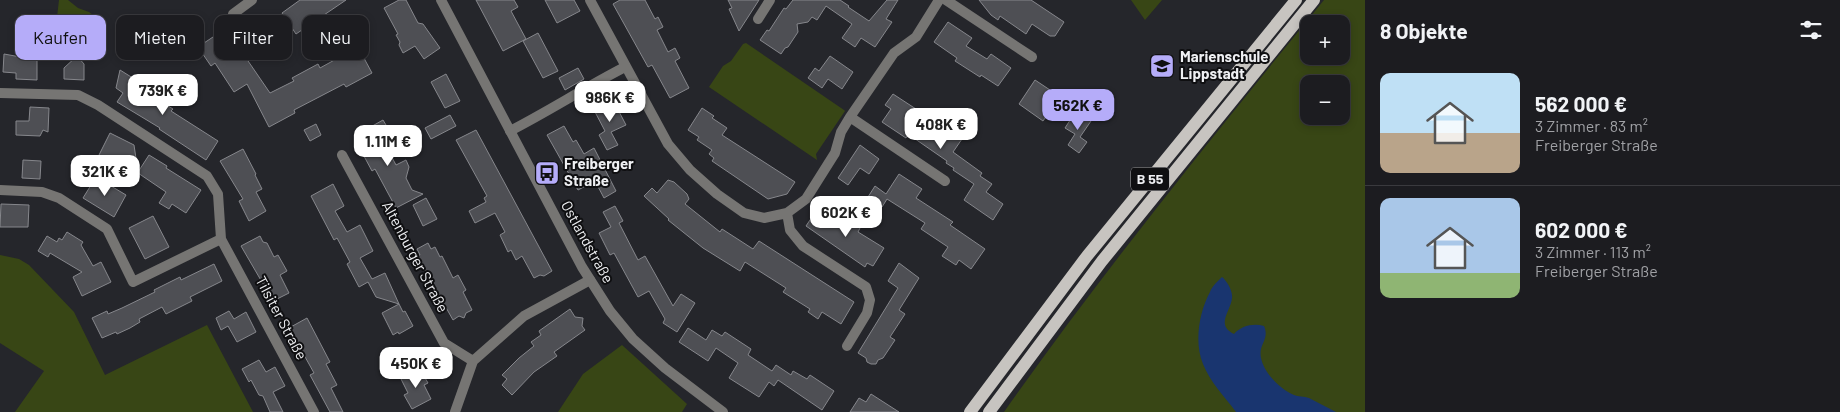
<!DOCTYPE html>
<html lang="de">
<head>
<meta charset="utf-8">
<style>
  body { margin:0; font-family:Barlow,sans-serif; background:#29292d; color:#f1f3f6; height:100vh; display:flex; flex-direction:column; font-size:19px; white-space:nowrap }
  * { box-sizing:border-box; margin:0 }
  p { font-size:16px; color:#a0a1a5 }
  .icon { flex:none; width:28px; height:28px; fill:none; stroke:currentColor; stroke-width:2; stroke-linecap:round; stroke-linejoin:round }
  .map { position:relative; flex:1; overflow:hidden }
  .panel { display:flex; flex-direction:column; background:#1c1c20; width:475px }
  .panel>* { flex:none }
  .top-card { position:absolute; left:15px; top:15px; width:475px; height:45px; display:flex; gap:10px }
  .fabs { position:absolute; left:1300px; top:15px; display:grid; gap:10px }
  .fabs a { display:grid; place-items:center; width:50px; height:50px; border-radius:10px; background:#1c1c20; box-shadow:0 2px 8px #0003,0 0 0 1px #3a3a3e; font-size:25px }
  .price { position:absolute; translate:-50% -42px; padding:0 11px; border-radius:10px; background:#fff; color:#222; font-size:16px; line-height:32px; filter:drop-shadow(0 1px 2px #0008) }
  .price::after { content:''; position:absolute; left:50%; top:30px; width:15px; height:11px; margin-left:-8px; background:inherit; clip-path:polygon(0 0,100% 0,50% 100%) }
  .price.active { background:#b5acf9; color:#111 }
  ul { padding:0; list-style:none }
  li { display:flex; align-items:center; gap:15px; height:125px; padding:0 15px }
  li+li { border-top:1px solid #3a3a3e }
  li span { display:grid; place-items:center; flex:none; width:140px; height:100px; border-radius:10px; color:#555 }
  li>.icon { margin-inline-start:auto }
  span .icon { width:60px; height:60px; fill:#fffc; stroke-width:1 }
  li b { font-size:21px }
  h2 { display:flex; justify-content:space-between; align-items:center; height:60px; padding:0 15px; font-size:21px }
  .pill { padding:0 18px; border-radius:10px; background:#1c1c20; box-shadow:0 2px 8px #0003,0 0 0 1px #3a3a3e; font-size:18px; line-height:45px }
  .pill.active { background:#b5acf9; color:#111 }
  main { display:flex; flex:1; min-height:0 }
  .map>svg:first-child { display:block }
  .green { fill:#384615; fill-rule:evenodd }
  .water { fill:#19356f }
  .building { fill:#4e4f54; stroke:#86878c }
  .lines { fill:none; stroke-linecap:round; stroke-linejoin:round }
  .minor { stroke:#767573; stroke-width:10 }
  .tertiary { stroke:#767573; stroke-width:10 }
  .primary { stroke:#c7c4c0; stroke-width:12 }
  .labels { text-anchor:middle; stroke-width:4; stroke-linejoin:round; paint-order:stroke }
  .shield { fill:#0f0f11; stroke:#acacaf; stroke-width:1 }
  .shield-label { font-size:14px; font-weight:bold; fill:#eff0f3 }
  .poi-label { font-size:15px; font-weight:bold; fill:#eff0f3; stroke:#0f0f11; text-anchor:start }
  .street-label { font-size:15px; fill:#eff0f3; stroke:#0f0f11 }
</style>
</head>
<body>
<main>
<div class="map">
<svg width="1365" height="412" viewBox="0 0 1365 412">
  <rect width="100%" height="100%" fill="#25262b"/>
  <path class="green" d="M59,0H68L78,8L89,12L93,15L92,19L87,22L84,27L56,26Z
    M1131,0H1162L1145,20Z
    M1324,0H1365V412H1004C1104,270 1214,135 1324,0ZM1309,24H1341V56H1309ZM1309,84H1341V116H1309Z
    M746,43L844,110L845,111L816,154L817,160L709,87L723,66L731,61L743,44Z
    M0,255L19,259L29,265L74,312L105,375L207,325L253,412H15L44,371L0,343Z
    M622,345L687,404L682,412H558L583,374Z"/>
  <path class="water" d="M1222,277C1227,281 1233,291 1232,298C1231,311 1215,325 1234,334C1241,326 1253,323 1264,326C1270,340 1258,344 1261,358C1264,373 1280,389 1294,395C1298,397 1304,396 1309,398C1318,403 1327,407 1336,412H1236C1225,397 1210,382 1203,364C1194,343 1199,312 1210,292C1212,286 1218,281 1222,277Z"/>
  <path class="building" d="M300,0H346L296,34L282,13Z
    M399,0H406L418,23L423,24L440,48L424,59L415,46L403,53L399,45L400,42L396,35L398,34L384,8Z
    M476,0H514L518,7L511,11L526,39L503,51Z
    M545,0H574L580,11L557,23Z
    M620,0H645L655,19L658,17L663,27L657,30L668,52L675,48L680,58L675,61L689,88L670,98L652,65L648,67L613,4Z
    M728,0H759L739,31L729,9L732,8Z
    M793,0H840L849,6L848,7L869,21L887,0H898L886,19L892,22L875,47L861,38L855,47L842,38L852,24L826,6L817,20L812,17L808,22L797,24L798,32L788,47L785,48L781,54L760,40L767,30L769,31L784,8L786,9Z
    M979,0H1031L1064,22L1055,36H1050L1032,24L1026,34L1000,16L998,20L991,15Z
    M172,21L182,34L157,51L150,41L148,43L142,34L151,28L155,33Z
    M948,22L972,38L966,46L987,59L991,54L1011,68L998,86L981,75L980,77L955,61L957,58L934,42Z
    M222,31L242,60L246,58L270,93L294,81L292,78L318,64L320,68L358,47L372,73L346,87L344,84L294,110L295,113L269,127L247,84L234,92L215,63L211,66L198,47Z
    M538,33L558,71L543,78L523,41Z
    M4,54L37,60V80L16,79V73L3,72Z
    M77,56L84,64V80L64,79V68Z
    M830,56L853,72L842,89L828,79L822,88L808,78L815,68L819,71Z
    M578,68L584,79L565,90L559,78Z
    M120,70L152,90L149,94L173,109L171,111L218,141L206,160L159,129L160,128L117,102L123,93L116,88Z
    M446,74L460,101L445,108L431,82Z
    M1035,80L1053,92L1047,101L1054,105L1043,121L1019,104Z
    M893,94L962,139L953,152L982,173L980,176L992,184L986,192L1003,204L993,220L964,200L974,184L953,170L954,168L946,163L947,161L908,134L906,138L882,122L891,109L885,105Z
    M613,100L626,125L611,132L618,145L607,150L599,135L605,131L594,110Z
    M30,107L49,108L48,132L43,130L40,136L16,135V121H29Z
    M702,108L714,116L712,118L727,128L722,135L795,182L787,194L768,199L712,161L714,158L709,154L712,150L697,140L699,137L688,130Z
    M1076,111L1091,121L1080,137L1087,142L1079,153L1068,145L1075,134L1065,128Z
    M450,115L456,126L431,139L425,128Z
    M383,120L389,130L380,135L396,165L406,160L409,167L406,178L412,190L423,194L396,208L375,169L372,171L358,145L372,139L367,129Z
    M316,124L321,135L310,141L304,130Z
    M564,126L573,142L576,140L584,154L594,148L616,191L604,198L595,181L578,190L547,135Z
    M476,130L552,271L544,276L540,275L534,278L522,256L516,260L511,250L508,252L500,235L505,232L495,213L475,223L469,211L486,202L484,198L487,196L456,140Z
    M110,133L134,145L138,172L149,155L167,166L166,168L201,190L186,213L172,204L169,209L159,203L166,192L138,173L99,155Z
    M860,145L879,159L869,174L860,168L848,185L838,178Z
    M243,149L256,174L255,175L262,189L256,192L266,211L249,221L239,201L243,199L220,161Z
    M23,160L41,161L40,179L22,178Z
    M899,174L922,189L916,198L953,222L950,225L985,249L971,269L959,260L956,265L942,256L948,247L921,229L925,223L887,199L882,207L868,197L875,186L886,194Z
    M96,177L126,195L114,217L83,198Z
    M668,180L674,182L687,194L689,199L685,204L720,232L722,229L753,249L759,241L854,302L841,324L822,312L818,319L808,312L810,309L783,292L786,288L745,262L740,271L703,248L668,220L669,219L644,196L652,188L657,193Z
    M333,184L344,206L335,211L347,232L360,225L373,251L360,258L372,279L385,273L399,304L376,297L368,282L359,287L347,264L350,262L337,238L334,240L311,196Z
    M426,198L437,219L423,226L413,205Z
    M1,204L29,205L28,227H0Z
    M615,206L623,221L619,223L638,260L645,256L673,306L681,294L695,303L677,332L663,323L665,319L649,291L638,297L614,253L610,255L599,233L611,227L603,212Z
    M818,208L842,223L845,219L860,228L858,232L884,248L873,266L867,263L865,267L806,226Z
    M153,216L169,247L145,259L129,228Z
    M67,232L83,242L81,245L93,266L101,262L111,282L82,296L73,277L82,272L50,253L48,257L38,251L47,236L57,242L59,238L62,240Z
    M260,236L263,242L267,243L274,257L278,255L287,271L280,275L289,293L273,301L241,246Z
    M428,243L431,249L435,247L440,257L442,256L453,278L458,275L466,290L463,292L472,310L466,313L464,318L459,316L453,320L417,256L420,255L417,249Z
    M899,263L919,278L899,310L905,314L890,337L895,340L883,358L878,360L876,364H871L867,362L866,358L858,353L898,288L888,281Z
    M214,264L222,281L190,297L192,301L166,314L162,307L139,319L140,322L130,328L117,334L116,332L102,338L92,318L107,311L108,314L122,308L155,292L154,290L180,277L181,280Z
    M399,304L403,312L405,311L413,326L399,334L398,332L393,335L382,313Z
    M570,309L575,317L583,318L582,326L585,330L554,352L557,356L534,372L512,395L502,385L507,379L502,375L519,358L534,346L531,342L541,335L539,331Z
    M229,311L234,319L246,312L256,332L237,342L228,326L221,330L216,318Z
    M307,318L330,362L326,364L337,385L331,388L343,412H330L310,375L314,373L289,328Z
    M688,328L706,340L712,330L722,336L725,332L751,349L748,355L772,371L776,365L791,375L793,371L807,379L810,375L834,391L822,410L778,380L774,386L769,382L759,397L729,378L738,363L716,348L708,361L679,342Z
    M259,360L266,372L275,367L285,386L273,392L283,412H270L263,396L259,395L251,380L249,382L242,369Z
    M420,369L428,383L424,385L431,399L412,409L404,395L408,393L401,379Z
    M871,394L899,412H850L859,398L866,402Z"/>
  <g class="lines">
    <path class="minor" d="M590,0L668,144L690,170L717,194L744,213L764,218L787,213L806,199L835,153L841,132L850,117L894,53L916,37L939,0
      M946,0L1032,57
      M233,14L252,0
      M758,19L770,0
      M0,93L78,95L98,105L207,176L218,194L221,239L314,412
      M850,117L945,181
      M510,131C549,111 586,87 625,67
      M342,155L444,343L473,361
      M0,190L42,192L59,198L107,229L133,282L221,239
      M787,213L790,230L803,246L866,287L870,300L867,313L847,346
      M455,412L473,361L524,316L590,280"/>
    <path class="tertiary" d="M441,0L582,267L610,311L633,339L665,368L723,412"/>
    <path class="primary" d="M970,412L1087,256L1296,0
      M989,412L1102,261L1314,0"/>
  </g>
  <defs>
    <symbol id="school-square" viewBox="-11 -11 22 22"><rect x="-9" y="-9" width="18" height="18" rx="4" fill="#b5acf9" stroke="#0f0f11"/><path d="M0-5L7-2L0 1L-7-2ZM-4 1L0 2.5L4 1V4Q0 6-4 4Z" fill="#111"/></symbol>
    <symbol id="bus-square" viewBox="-11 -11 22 22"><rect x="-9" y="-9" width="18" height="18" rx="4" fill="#b5acf9" stroke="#0f0f11"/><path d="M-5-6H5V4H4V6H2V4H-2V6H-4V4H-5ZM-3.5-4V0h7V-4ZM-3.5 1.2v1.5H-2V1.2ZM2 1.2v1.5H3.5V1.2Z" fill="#111"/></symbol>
  </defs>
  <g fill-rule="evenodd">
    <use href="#school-square" x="1148" y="52" width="28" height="28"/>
    <use href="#bus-square" x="533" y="159" width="28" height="28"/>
  </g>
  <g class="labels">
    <rect class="shield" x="1131" y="167.5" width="38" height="23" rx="4"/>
    <g class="shield-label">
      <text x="1150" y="184">B 55</text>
    </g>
    <g class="poi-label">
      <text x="1180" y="62">Marienschule<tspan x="1180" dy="17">Lippstadt</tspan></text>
      <text x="564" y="169">Freiberger<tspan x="564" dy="17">Straße</tspan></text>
    </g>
    <g class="street-label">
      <text transform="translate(587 242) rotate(61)" y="5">Ostlandstraße</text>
      <text transform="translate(415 257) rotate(62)" y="5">Altenburger Straße</text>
      <text transform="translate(281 318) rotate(62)" y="5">Tilsiter Straße</text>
    </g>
  </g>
</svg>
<div class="fabs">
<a>+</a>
<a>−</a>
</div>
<b class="price" style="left:163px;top:116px">739K €</b>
<b class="price" style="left:610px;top:123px">986K €</b>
<b class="price active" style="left:1078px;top:131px">562K €</b>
<b class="price" style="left:941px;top:150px">408K €</b>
<b class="price" style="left:388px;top:167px">1.11M €</b>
<b class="price" style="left:105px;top:197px">321K €</b>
<b class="price" style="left:846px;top:238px">602K €</b>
<b class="price" style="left:416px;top:389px">450K €</b>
<div class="top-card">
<a class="pill active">Kaufen</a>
<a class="pill">Mieten</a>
<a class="pill">Filter</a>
<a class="pill">Neu</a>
</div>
</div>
<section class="panel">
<h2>8 Objekte<svg class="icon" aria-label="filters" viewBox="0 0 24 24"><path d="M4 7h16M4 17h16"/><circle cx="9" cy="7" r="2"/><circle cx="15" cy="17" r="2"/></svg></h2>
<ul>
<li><span style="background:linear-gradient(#bfe0f5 60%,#b9a48a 0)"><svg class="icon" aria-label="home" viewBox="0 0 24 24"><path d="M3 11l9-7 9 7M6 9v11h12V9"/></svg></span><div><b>562 000 €</b><p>3 Zimmer · 83 m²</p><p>Freiberger Straße</p></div></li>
<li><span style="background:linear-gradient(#a9c7e8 75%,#8fb573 0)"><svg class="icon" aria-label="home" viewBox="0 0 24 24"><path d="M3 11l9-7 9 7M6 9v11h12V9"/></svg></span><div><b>602 000 €</b><p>3 Zimmer · 113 m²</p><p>Freiberger Straße</p></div></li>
</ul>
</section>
</main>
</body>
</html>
